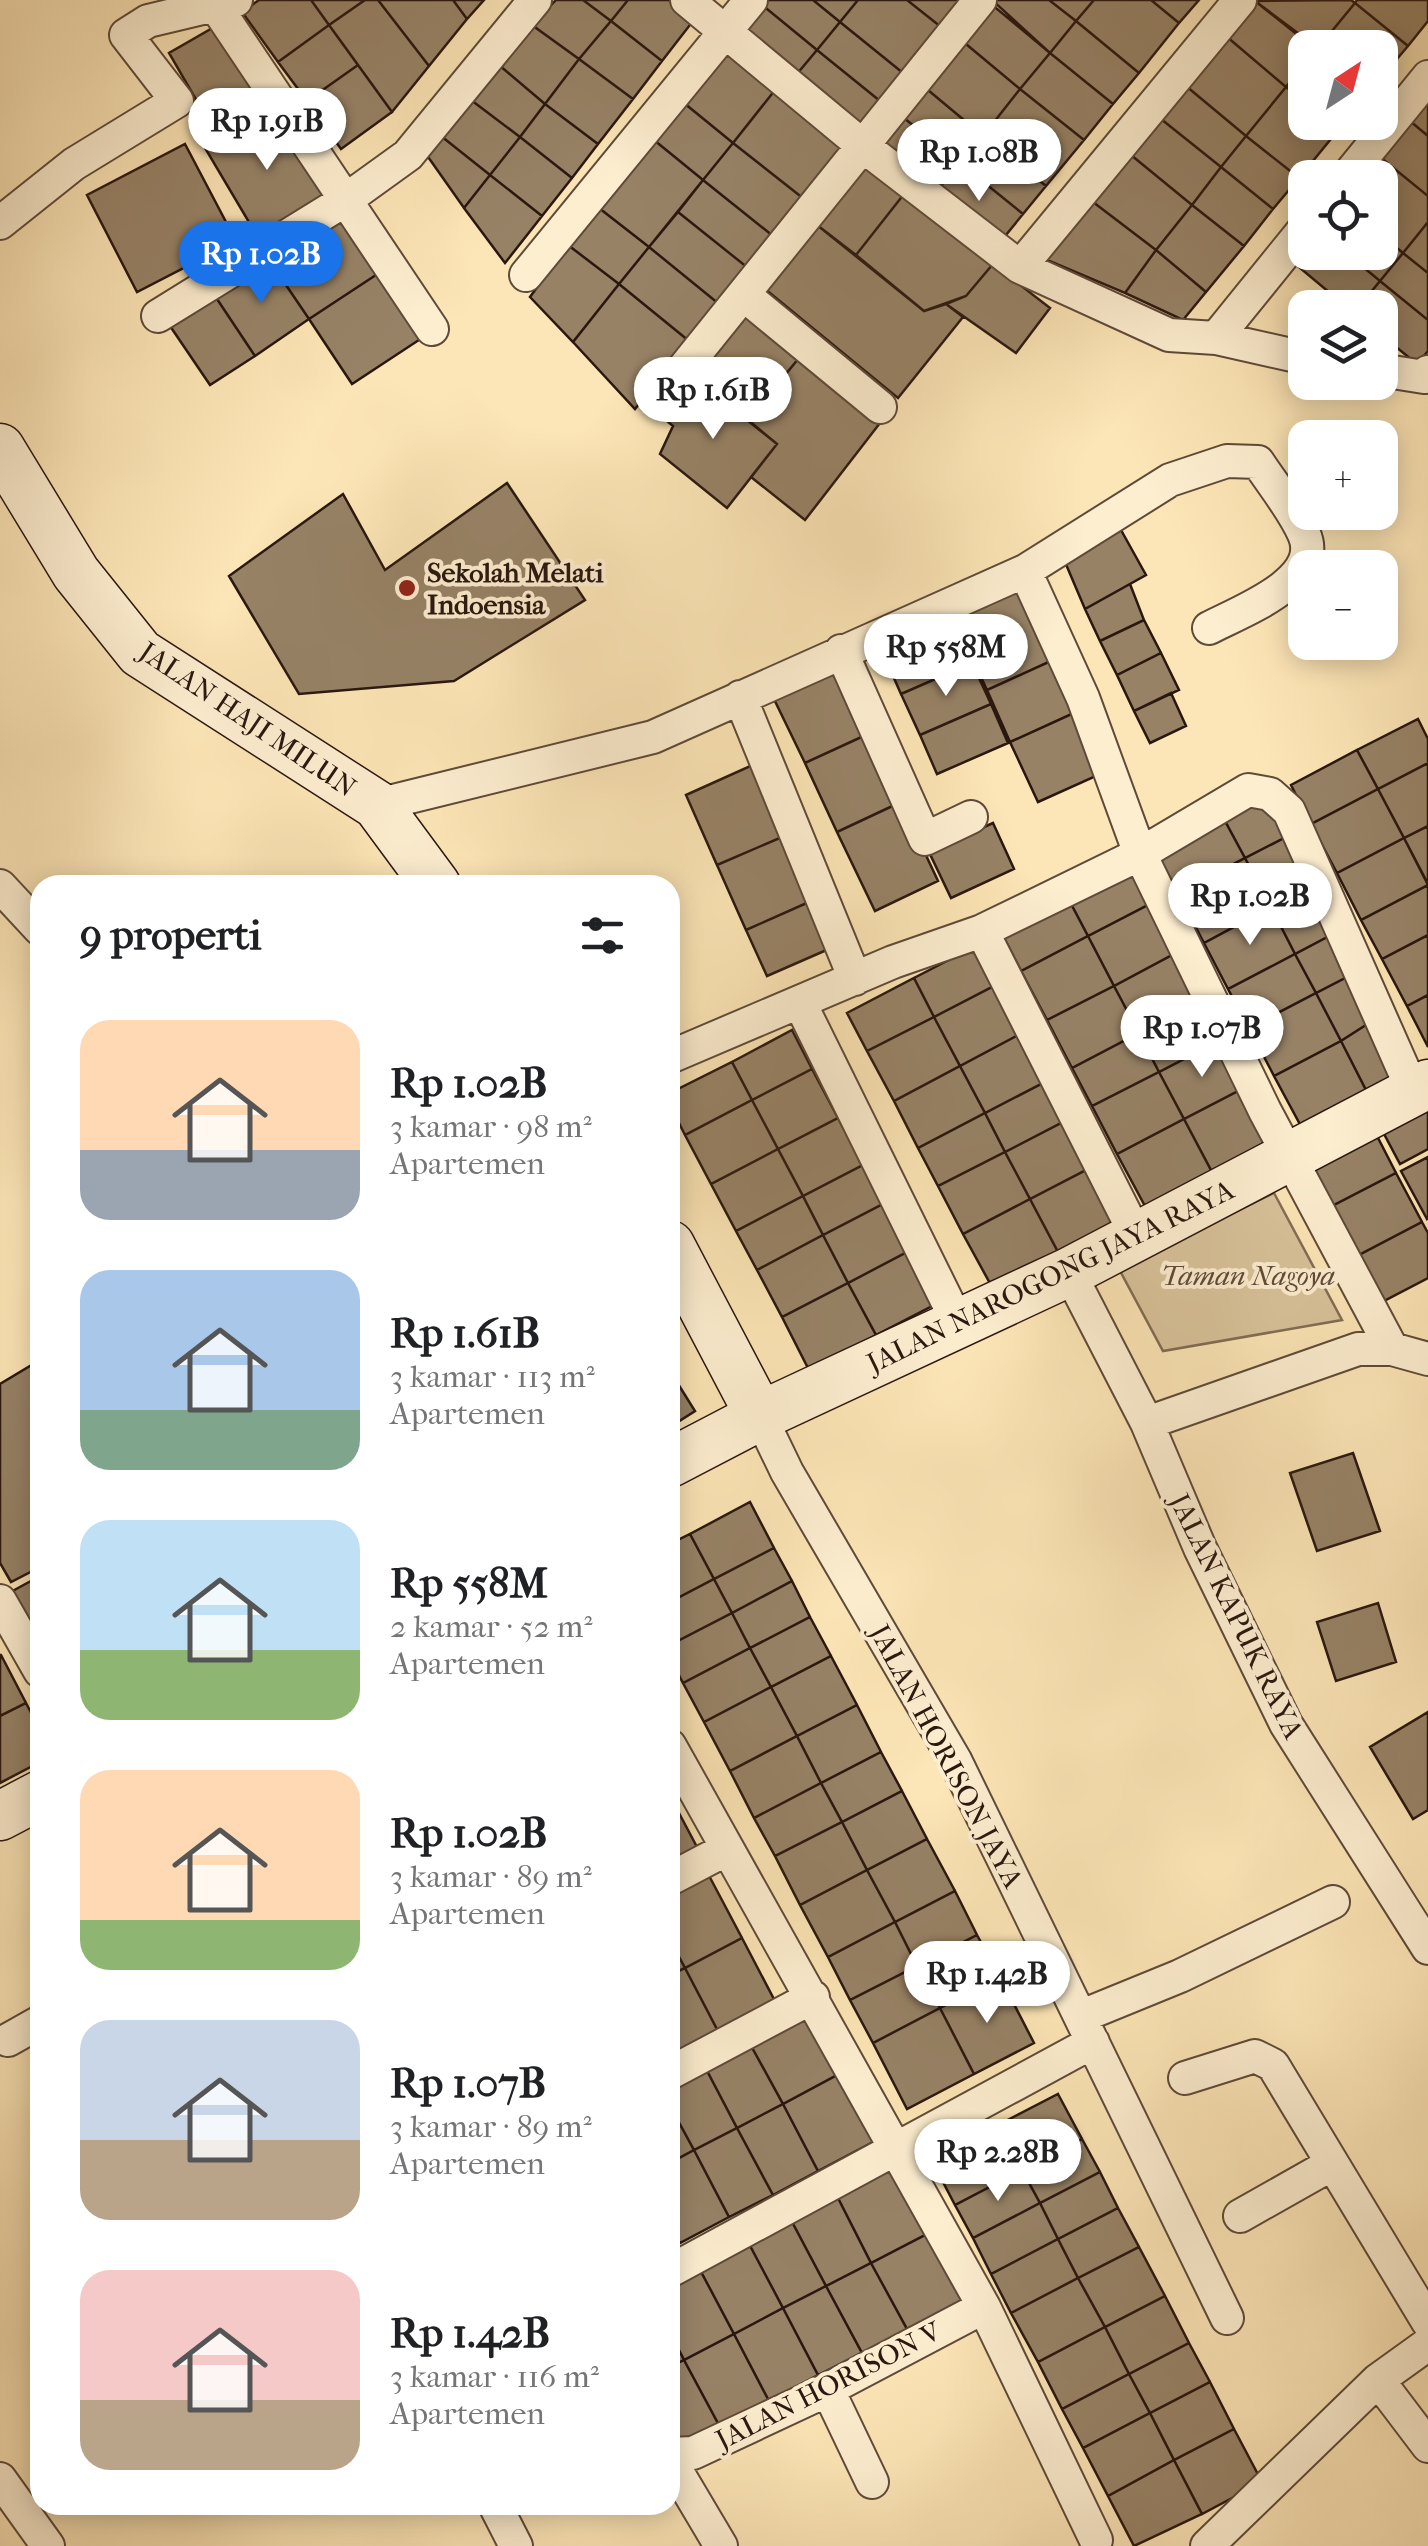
<!DOCTYPE html>
<html lang="id">
<head>
<meta charset="utf-8">
<style>
  body { margin:0; font-family:"IM FELL French Canon",serif; background:#f2f2f2; color:#202124; height:100vh; display:flex; flex-direction:column; font-size:38px; white-space:nowrap }
  * { box-sizing:border-box; margin:0 }
  p { font-size:32px; color:#757577 }
  .icon { flex:none; width:55px; height:55px; fill:none; stroke:currentColor; stroke-width:2; stroke-linecap:round; stroke-linejoin:round }
  .map { position:relative; flex:1; overflow:hidden }
  .side { position:absolute; left:30px; top:875px; width:650px; height:1640px; display:flex; flex-direction:column; background:#fff; border-radius:30px; box-shadow:0 5px 25px #0003 }
  .side>* { flex:none }
  .needle { width:65px; rotate:36deg }
  .controls { position:absolute; left:1288px; top:30px; display:grid; gap:20px }
  .controls a { display:grid; place-items:center; width:110px; height:110px; border-radius:20px; background:#fff; box-shadow:0 5px 25px #0003; font-size:50px }
  .price { position:absolute; translate:-50% -85px; padding:0 22px; border-radius:35px; background:#fff; color:#222; font-size:32px; line-height:65px; filter:drop-shadow(0 2px 5px #0008) }
  .price::after { content:''; position:absolute; left:50%; top:60px; width:30px; height:22px; margin-left:-15px; background:inherit; clip-path:polygon(0 0,100% 0,50% 100%) }
  .price.current { background:#1a73e8; color:#fff }
  ul { padding:0; list-style:none }
  li { display:flex; align-items:center; gap:30px; height:250px; padding:0 50px }
  li span { display:grid; place-items:center; flex:none; width:280px; height:200px; border-radius:30px; color:#555 }
  li>.icon { margin-inline-start:auto }
  span .icon { width:120px; height:120px; fill:#fffc; stroke-width:1 }
  li b { font-size:42px }
  h2 { display:flex; justify-content:space-between; align-items:center; height:120px; padding:0 50px; font-size:42px }
  .map>svg:first-child { display:block }
  .green { fill:#d8c29a; stroke:#816c54; stroke-width:2.5 }
  .building { fill:#978266; stroke:#2a170f; stroke-width:2.5 }
  .lines { fill:none; stroke-linecap:round; stroke-linejoin:round }
  .street-casing { stroke:#5e4a39; stroke-width:36 }
  .secondary-casing { stroke:#2a170f; stroke-width:51 }
  .street { stroke:#fdeed0; stroke-width:32 }
  .secondary { stroke:#fdeed0; stroke-width:48 }
  .poi-dot { fill:#8f2418; stroke:#fdeed0; stroke-width:4 }
  .labels { text-anchor:middle; stroke-width:8; stroke-linejoin:round; paint-order:stroke }
  .poi-label { font-size:28px; font-weight:bold; fill:#2a170f; stroke:#fdeed0; text-anchor:start }
  .street-label { font-size:28px; fill:#2a170f; stroke:#fdeed0 }
  .park-label { font-size:28px; font-style:italic; fill:#5e4a39; stroke:#fdeed0 }
</style>
</head>
<body>
<div class="map">
<svg width="1428" height="2546" viewBox="0 0 1428 2546">
  <rect width="100%" height="100%" fill="#fce5b6"/>
  <filter id="stains"><feTurbulence type="fractalNoise" baseFrequency=".002" numOctaves="4"/><feColorMatrix values="0 0 0 0 .2 0 0 0 0 .09 0 0 0 0 .02 0 0 0 .5 -.17"/></filter>
  <radialGradient id="worn" r=".72"><stop offset=".6" stop-color="#630" stop-opacity="0"/><stop offset="1" stop-color="#630" stop-opacity=".3"/></radialGradient>
  <path class="green" d="M1274,1193L1342,1320L1163,1351L1119,1269Z"/>
  <path class="building" d="M259,0H311L329,25L278,62L242,12Z
    M311,0H365L329,25Z
    M365,0H378L429,66L392,112L329,25Z
    M378,0H453L467,19L429,66Z
    M453,0H484L467,19Z
    M556,0H583L611,21L579,59L532,25Z
    M583,0H628L611,21Z
    M628,0H669L693,21L662,61L611,21Z
    M756,0L817,50L791,81L731,31Z
    M756,0H813L840,22L817,50Z
    M813,0H858L840,22Z
    M858,0H907L941,27L903,73L840,22Z
    M907,0H963L941,27Z
    M992,0H1049L1076,21L1050,53Z
    M1049,0H1094L1076,21Z
    M1094,0H1151L1179,23L1139,73L1076,21Z
    M1151,0H1199L1179,23Z
    M1351,0L1355,3L1318,48L1255,1Z
    M1357,0H1428V21L1408,46L1355,3Z
    M1255,1L1314,48H1305V63L1286,87L1226,36Z
    M990,3L1050,53L1020,89L960,39Z
    M1355,3L1408,46L1380,79V48H1318Z
    M611,21L662,61L633,99L579,59Z
    M1076,21L1139,73L1113,104L1050,53Z
    M840,22L903,73L880,101L817,50Z
    M329,25L358,65L307,101L278,62Z
    M532,25L579,59L545,104L499,65Z
    M216,26L256,96L209,122L169,53Z
    M1226,36L1286,87L1246,136L1186,86Z
    M960,39L1020,89L983,136L922,85Z
    M817,50L880,101L854,133L791,81Z
    M726,52L775,90L733,143L684,103Z
    M1050,53L1113,104L1084,140L1020,89Z
    M579,59L633,99L598,144L545,104Z
    M1305,63V101L1286,87Z
    M358,65L392,112L341,149L307,101Z
    M499,65L545,104L520,137L471,100Z
    M922,85L983,136L960,163L899,114Z
    M1186,86L1246,136L1221,167L1161,119Z
    M1286,87L1305,101V122H1332L1339,129L1299,178L1246,136Z
    M1020,89L1084,140L1046,186L983,136Z
    M775,90L845,148L804,199L733,143Z
    M1428,99V136L1410,121Z
    M471,100L520,137L490,175L441,136Z
    M684,103L733,143L703,180L654,140Z
    M545,104L598,144L572,178L520,137Z
    M274,106L329,197L259,239L205,148Z
    M899,114L960,163L934,194L873,145Z
    M1161,119L1221,167L1192,205L1131,155Z
    M1410,121L1428,136V196L1380,157Z
    M441,136L490,175L464,208L426,154Z
    M983,136L1046,186L1023,214L960,163Z
    M1246,136L1299,178L1273,209L1221,167Z
    M520,137L572,178L542,216L490,175Z
    M654,140L703,180L649,247L599,208Z
    M733,143L804,199L773,236L703,180Z
    M185,144L236,241L137,292L87,195Z
    M1131,155L1192,205L1156,250L1093,202Z
    M1380,157L1428,196V222L1403,253L1380,234V178H1363Z
    M960,163L1023,214L997,246L934,194Z
    M866,164L904,194L856,255L817,225Z
    M1221,167L1273,209L1244,246L1192,205Z
    M490,175L542,216L505,263L464,208Z
    M703,180L773,236L748,268L678,212Z
    M904,194L993,264L966,296L924,311L856,255Z
    M1093,202L1156,250L1125,293L1047,260Z
    M1192,205L1244,246L1206,292L1156,250Z
    M599,208L649,247L619,284L568,245Z
    M337,210L379,273L309,319L267,257Z
    M678,212L748,268L719,304L649,247Z
    M1428,222V273L1403,253Z
    M817,225L924,311L946,304L963,317L898,398L765,289Z
    M1380,234L1403,253L1380,281L1345,252H1380Z
    M568,245L619,284L573,342L530,297Z
    M649,247L719,304L689,341L619,284Z
    M1156,250L1206,292L1183,320L1125,293Z
    M1305,252H1345L1380,281L1358,308H1348L1294,263Z
    M1403,253L1428,273V320L1380,281Z
    M267,257L309,319L255,356L213,293Z
    M993,264L1050,308L1016,353L946,304L966,296Z
    M379,273L422,338L352,384L309,319Z
    M1380,281L1428,320V351L1417,364L1380,334V308H1358Z
    M619,284L689,341L635,409L573,342Z
    M213,293L255,356L210,385L168,323Z
    M743,312L799,358L748,420L691,375Z
    M799,358L880,423L805,520L751,477L777,444L748,420Z
    M691,375L777,444L727,508L660,454L673,426L660,415Z
    M507,483L585,600L454,681L299,694L229,576L343,494L385,570Z
    M1121,530L1146,575L1085,609L1065,562Z
    M1130,584L1144,620L1100,641L1085,609Z
    M1020,590L1053,660L987,690L954,619Z
    M954,619L972,663L901,694L882,651Z
    M1144,620L1161,653L1117,675L1100,641Z
    M1161,653L1179,690L1134,711L1117,675Z
    M1053,660L1076,712L1010,742L987,690Z
    M972,663L991,704L920,735L901,694Z
    M836,667L868,734L805,763L773,697Z
    M1171,693L1186,726L1150,743L1134,711Z
    M991,704L1008,743L937,774L920,735Z
    M1076,712L1105,772L1038,802L1010,742Z
    M1418,719L1428,739V763L1378,789L1357,750Z
    M868,734L901,802L837,832L805,763Z
    M1357,750L1378,789L1311,824L1291,785Z
    M757,763L789,834L717,865L686,795Z
    M1428,763V826L1404,838L1378,789Z
    M1378,789L1404,838L1337,873L1311,824Z
    M901,802L938,881L875,911L837,832Z
    M1262,802L1292,834L1245,858L1224,819Z
    M1224,819L1245,858L1178,893L1158,855Z
    M993,823L1014,869L951,898L929,852Z
    M1428,826V884L1404,838Z
    M789,834L818,898L746,930L717,865Z
    M1292,834L1312,883L1271,907L1245,858Z
    M1404,838L1428,885L1361,920L1337,873Z
    M1245,858L1271,907L1204,943L1178,893Z
    M1128,867L1148,905L1088,936L1068,898Z
    M1312,883L1335,933L1295,954L1271,907Z
    M1428,885V935L1382,959L1361,920Z
    M818,898L838,945L767,976L746,930Z
    M1068,898L1088,936L1021,971L1001,932Z
    M1148,905L1174,954L1114,986L1088,936Z
    M1271,907L1295,954L1228,989L1204,943Z
    M1335,933L1353,974L1316,993L1295,954Z
    M1428,935V995L1407,1006L1382,959Z
    M1088,936L1114,986L1047,1020L1021,971Z
    M974,947L994,986L934,1017L914,978Z
    M1174,954L1199,1002L1139,1033L1114,986Z
    M1295,954L1316,993L1249,1028L1228,989Z
    M1353,974L1372,1021L1341,1041L1316,993Z
    M914,978L934,1017L867,1051L847,1013Z
    M994,986L1020,1034L960,1066L934,1017Z
    M1114,986L1139,1033L1072,1068L1047,1020Z
    M1316,993L1341,1041L1274,1076L1249,1028Z
    M1428,995V1047L1407,1006Z
    M1199,1002L1219,1041L1159,1072L1139,1033Z
    M934,1017L960,1066L894,1101L867,1051Z
    M1372,1021L1397,1079L1368,1094L1341,1041Z
    M792,1030L812,1069L752,1100L732,1062Z
    M1139,1033L1159,1072L1092,1106L1072,1068Z
    M1020,1034L1045,1082L985,1113L960,1066Z
    M1219,1041L1244,1088L1184,1119L1159,1072Z
    M1341,1041L1368,1094L1302,1128L1274,1076Z
    M732,1062L752,1100L685,1135L670,1105V1093Z
    M960,1066L985,1113L918,1148L894,1101Z
    M812,1069L838,1118L778,1149L752,1100Z
    M1159,1072L1184,1119L1117,1154L1092,1106Z
    M1045,1082L1065,1121L1005,1152L985,1113Z
    M1244,1088L1272,1141L1212,1172L1184,1119Z
    M752,1100L778,1149L711,1184L685,1135Z
    M1428,1109V1149L1400,1164L1383,1132Z
    M985,1113L1005,1152L938,1186L918,1148Z
    M838,1118L863,1165L803,1196L778,1149Z
    M1184,1119L1212,1172L1145,1206L1117,1154Z
    M1065,1121L1090,1168L1030,1199L1005,1152Z
    M1376,1134L1396,1173L1330,1207L1309,1169Z
    M778,1149L803,1196L736,1231L711,1184Z
    M1005,1152L1030,1199L963,1234L938,1186Z
    M1428,1157V1218L1427,1219L1401,1171Z
    M863,1165L883,1204L823,1235L803,1196Z
    M1090,1168L1118,1220L1058,1252L1030,1199Z
    M1396,1173L1422,1222L1355,1257L1330,1207Z
    M803,1196L823,1235L757,1270L736,1231Z
    M1030,1199L1058,1252L992,1287L963,1234Z
    M883,1204L909,1251L848,1283L823,1235Z
    M1422,1222L1428,1233V1278L1380,1303L1355,1257Z
    M823,1235L848,1283L782,1317L757,1270Z
    M909,1251L936,1304L876,1335L848,1283Z
    M848,1283L876,1335L809,1370L782,1317Z
    M40,1360V1567L11,1582L0,1563V1384Z
    M670,1371L695,1411L670,1427Z
    M1353,1453L1380,1531L1317,1551L1290,1473Z
    M750,1502L774,1548L714,1579L690,1534Z
    M690,1534L714,1579L670,1602V1544Z
    M774,1548L792,1581L732,1613L714,1579Z
    M40,1576V1648L9,1593Z
    M714,1579L732,1613L670,1645V1602Z
    M792,1581L810,1617L750,1648L732,1613Z
    M1378,1603L1396,1662L1336,1681L1317,1622Z
    M732,1613L750,1648L683,1683L670,1658V1645Z
    M810,1617L831,1656L771,1687L750,1648Z
    M750,1648L771,1687L704,1722L683,1683Z
    M1,1655L26,1703L0,1716V1655Z
    M831,1656L857,1705L797,1736L771,1687Z
    M771,1687L797,1736L730,1771L704,1722Z
    M26,1703L40,1730V1762L0,1783V1716Z
    M857,1705L881,1752L821,1783L797,1736Z
    M1428,1712V1810L1413,1819L1370,1747Z
    M797,1736L821,1783L754,1818L730,1771Z
    M881,1752L902,1791L842,1822L821,1783Z
    M821,1783L842,1822L775,1856L754,1818Z
    M902,1791L927,1839L867,1870L842,1822Z
    M670,1796L698,1849L670,1864Z
    M842,1822L867,1870L800,1905L775,1856Z
    M927,1839L955,1891L895,1922L867,1870Z
    M706,1870L742,1938L685,1968L670,1940V1889Z
    M867,1870L895,1922L828,1957L800,1905Z
    M955,1891L977,1935L917,1966L895,1922Z
    M895,1922L917,1966L850,2000L828,1957Z
    M977,1935L1000,1977L940,2008L917,1966Z
    M742,1938L777,2005L720,2035L685,1968Z
    M670,1940L685,1968L670,1975Z
    M917,1966L940,2008L873,2043L850,2000Z
    M685,1968L720,2035L675,2058L670,2049V1975Z
    M1000,1977L1034,2043L974,2074L940,2008Z
    M940,2008L974,2074L907,2109L873,2043Z
    M805,2012L839,2074L783,2104L749,2042Z
    M749,2042L783,2104L737,2128L704,2065Z
    M704,2065L737,2128L694,2150L670,2106V2083Z
    M839,2074L875,2141L818,2171L783,2104Z
    M1058,2094L1082,2139L1022,2170L998,2125Z
    M783,2104L818,2171L773,2195L737,2128Z
    M670,2106L694,2150L670,2163Z
    M998,2125L1022,2170L955,2205L931,2159Z
    M737,2128L773,2195L729,2217L694,2150Z
    M1082,2139L1100,2172L1040,2203L1022,2170Z
    M694,2150L729,2217L680,2243L670,2223V2163Z
    M892,2164L929,2233L871,2263L836,2194Z
    M1022,2170L1040,2203L973,2238L955,2205Z
    M1100,2172L1118,2208L1058,2239L1040,2203Z
    M836,2194L871,2263L826,2286L790,2218Z
    M1040,2203L1058,2239L991,2274L973,2238Z
    M1118,2208L1139,2247L1078,2278L1058,2239Z
    M790,2218L826,2286L783,2308L747,2240Z
    M929,2233L964,2299L907,2329L871,2263Z
    M1058,2239L1078,2278L1011,2313L991,2274Z
    M747,2240L783,2308L734,2334L698,2266Z
    M1139,2247L1165,2296L1105,2327L1078,2278Z
    M871,2263L907,2329L862,2353L826,2286Z
    M698,2266L734,2334L684,2360L670,2332V2281Z
    M1078,2278L1105,2327L1038,2362L1011,2313Z
    M826,2286L862,2353L818,2375L783,2308Z
    M1165,2296L1189,2343L1129,2374L1105,2327Z
    M783,2308L818,2375L769,2401L734,2334Z
    M1105,2327L1129,2374L1062,2409L1038,2362Z
    M670,2332L684,2360L670,2367Z
    M734,2334L769,2401L720,2427L684,2360Z
    M1189,2343L1210,2382L1150,2413L1129,2374Z
    M684,2360L720,2427L680,2447L670,2428V2367Z
    M1129,2374L1150,2413L1083,2448L1062,2409Z
    M1210,2382L1234,2429L1174,2460L1150,2413Z
    M1150,2413L1174,2460L1108,2496L1083,2448Z
    M1234,2429L1262,2482L1202,2514L1174,2460Z
    M1174,2460L1202,2514L1134,2546L1108,2496Z"/>
  <g class="lines">
    <defs>
      <path id="street" d="M687,0L863,146L1020,267L1169,335L1216,338L1305,358
        M217,8L432,329
        M1346,178L1428,77
        M0,223L74,164L177,101L126,35L148,21L236,0
        M1020,267L1240,0
        M526,275L751,0
        M744,295L880,407
        M158,316L347,199L408,155L535,0
        M1216,338L1305,228
        M1380,370L1424,377L1428,372
        M659,399L980,0
        M1025,571L1083,698L1140,854L1265,1111L1392,1349
        M841,651L925,839L971,817
        M740,697L855,979
        M377,805L653,737L1025,571L1170,480L1227,461L1258,462C1273,485 1293,509 1304,534C1325,581 1239,612 1209,628
        M0,886L40,929
        M982,931L1136,1235
        M800,1003L957,1321
        M670,1057L893,962L982,931L1140,854L1248,790L1270,794L1289,811L1413,1091
        M1069,1272L1147,1423L1200,1548L1286,1724L1428,1948
        M760,1416L787,1472L955,1760L1227,2318
        M1147,1423L1358,1349H1392L1428,1359
        M0,1601L40,1671
        M670,1746L984,2307L1096,2540
        M670,1879L727,1849
        M1082,2016L1180,1976L1333,1902
        M8,2040L40,2022
        M670,2073L813,1997
        M1185,2078L1255,2056L1273,2065L1428,2322
        M1240,2216L1332,2164
        M670,2271L1093,2042
        M1378,2380L1428,2446
        M828,2390L872,2482
        M670,2454L693,2453L819,2394L984,2307
        M670,2460L721,2546
        M0,2479L48,2546
        M495,2505L516,2546
        M1207,2546L1378,2380L1428,2344"/>
      <path id="secondary" d="M0,448L76,573L140,653L377,805L436,885
        M670,1245L760,1416
        M670,1463L760,1416L1069,1272L1428,1084
        M0,1816L40,1795"/>
    </defs>
    <use href="#street" class="street-casing"/>
    <use href="#secondary" class="secondary-casing"/>
    <use href="#street" class="street"/>
    <use href="#secondary" class="secondary"/>
  </g>
  <circle class="poi-dot" cx="407" cy="588" r="10"/>
  <g class="labels">
    <g class="poi-label">
      <text x="427" y="582">Sekolah Melati<tspan x="427" dy="32">Indoensia</tspan></text>
    </g>
    <g class="street-label">
      <text transform="translate(248 719) rotate(34)" y="10">JALAN HAJI MILUN</text>
      <text transform="translate(1050 1276) rotate(-26)" y="10">JALAN NAROGONG JAYA RAYA</text>
      <text transform="translate(1237 1616) rotate(64)" y="10">JALAN KAPUK RAYA</text>
      <text transform="translate(947 1756) rotate(62)" y="10">JALAN HORISON JAYA</text>
      <text transform="translate(828 2385) rotate(-27)" y="10">JALAN HORISON V</text>
    </g>
    <g class="park-label">
      <text x="1248" y="1285">Taman Nagoya</text>
    </g>
  </g>
  <rect width="100%" height="100%" filter="url(#stains)"/>
  <rect width="100%" height="100%" fill="url(#worn)"/>
</svg>
<div class="controls">
<a><svg class="needle" viewBox="-14 -14 28 28"><path d="M0-13l5 13h-10z" fill="#e53935"/><path d="M0 13l5-13h-10z" fill="#757577"/></svg></a>
<a><svg class="icon" aria-label="locate" viewBox="0 0 24 24"><circle cx="12" cy="12" r="6"/><path d="M12 2v4M12 18v4M2 12h4M18 12h4"/></svg></a>
<a><svg class="icon" aria-label="layers" viewBox="0 0 24 24"><path d="M12 4l9 5-9 5-9-5zM3 14l9 5 9-5"/></svg></a>
<a>+</a>
<a>−</a>
</div>
<b class="price" style="left:267px;top:173px">Rp 1.91B</b>
<b class="price" style="left:979px;top:204px">Rp 1.08B</b>
<b class="price current" style="left:261px;top:306px">Rp 1.02B</b>
<b class="price" style="left:713px;top:442px">Rp 1.61B</b>
<b class="price" style="left:946px;top:699px">Rp 558M</b>
<b class="price" style="left:1250px;top:948px">Rp 1.02B</b>
<b class="price" style="left:1202px;top:1080px">Rp 1.07B</b>
<b class="price" style="left:987px;top:2026px">Rp 1.42B</b>
<b class="price" style="left:998px;top:2204px">Rp 2.28B</b>
<section class="side">
<h2>9 properti<svg class="icon" aria-label="filters" viewBox="0 0 24 24"><path d="M4 7h16M4 17h16"/><circle cx="9" cy="7" r="2"/><circle cx="15" cy="17" r="2"/></svg></h2>
<ul>
<li><span style="background:linear-gradient(#ffd9b3 65%,#9aa5b1 0)"><svg class="icon" aria-label="home" viewBox="0 0 24 24"><path d="M3 11l9-7 9 7M6 9v11h12V9"/></svg></span><div><b>Rp 1.02B</b><p>3 kamar · 98 m²</p><p>Apartemen</p></div></li>
<li><span style="background:linear-gradient(#a9c7e8 70%,#7fa58c 0)"><svg class="icon" aria-label="home" viewBox="0 0 24 24"><path d="M3 11l9-7 9 7M6 9v11h12V9"/></svg></span><div><b>Rp 1.61B</b><p>3 kamar · 113 m²</p><p>Apartemen</p></div></li>
<li><span style="background:linear-gradient(#bfe0f5 65%,#8fb573 0)"><svg class="icon" aria-label="home" viewBox="0 0 24 24"><path d="M3 11l9-7 9 7M6 9v11h12V9"/></svg></span><div><b>Rp 558M</b><p>2 kamar · 52 m²</p><p>Apartemen</p></div></li>
<li><span style="background:linear-gradient(#ffd9b3 75%,#8fb573 0)"><svg class="icon" aria-label="home" viewBox="0 0 24 24"><path d="M3 11l9-7 9 7M6 9v11h12V9"/></svg></span><div><b>Rp 1.02B</b><p>3 kamar · 89 m²</p><p>Apartemen</p></div></li>
<li><span style="background:linear-gradient(#c9d6e8 60%,#b9a48a 0)"><svg class="icon" aria-label="home" viewBox="0 0 24 24"><path d="M3 11l9-7 9 7M6 9v11h12V9"/></svg></span><div><b>Rp 1.07B</b><p>3 kamar · 89 m²</p><p>Apartemen</p></div></li>
<li><span style="background:linear-gradient(#f6c9c9 65%,#b9a48a 0)"><svg class="icon" aria-label="home" viewBox="0 0 24 24"><path d="M3 11l9-7 9 7M6 9v11h12V9"/></svg></span><div><b>Rp 1.42B</b><p>3 kamar · 116 m²</p><p>Apartemen</p></div></li>
</ul>
</section>
</div>
</body>
</html>
